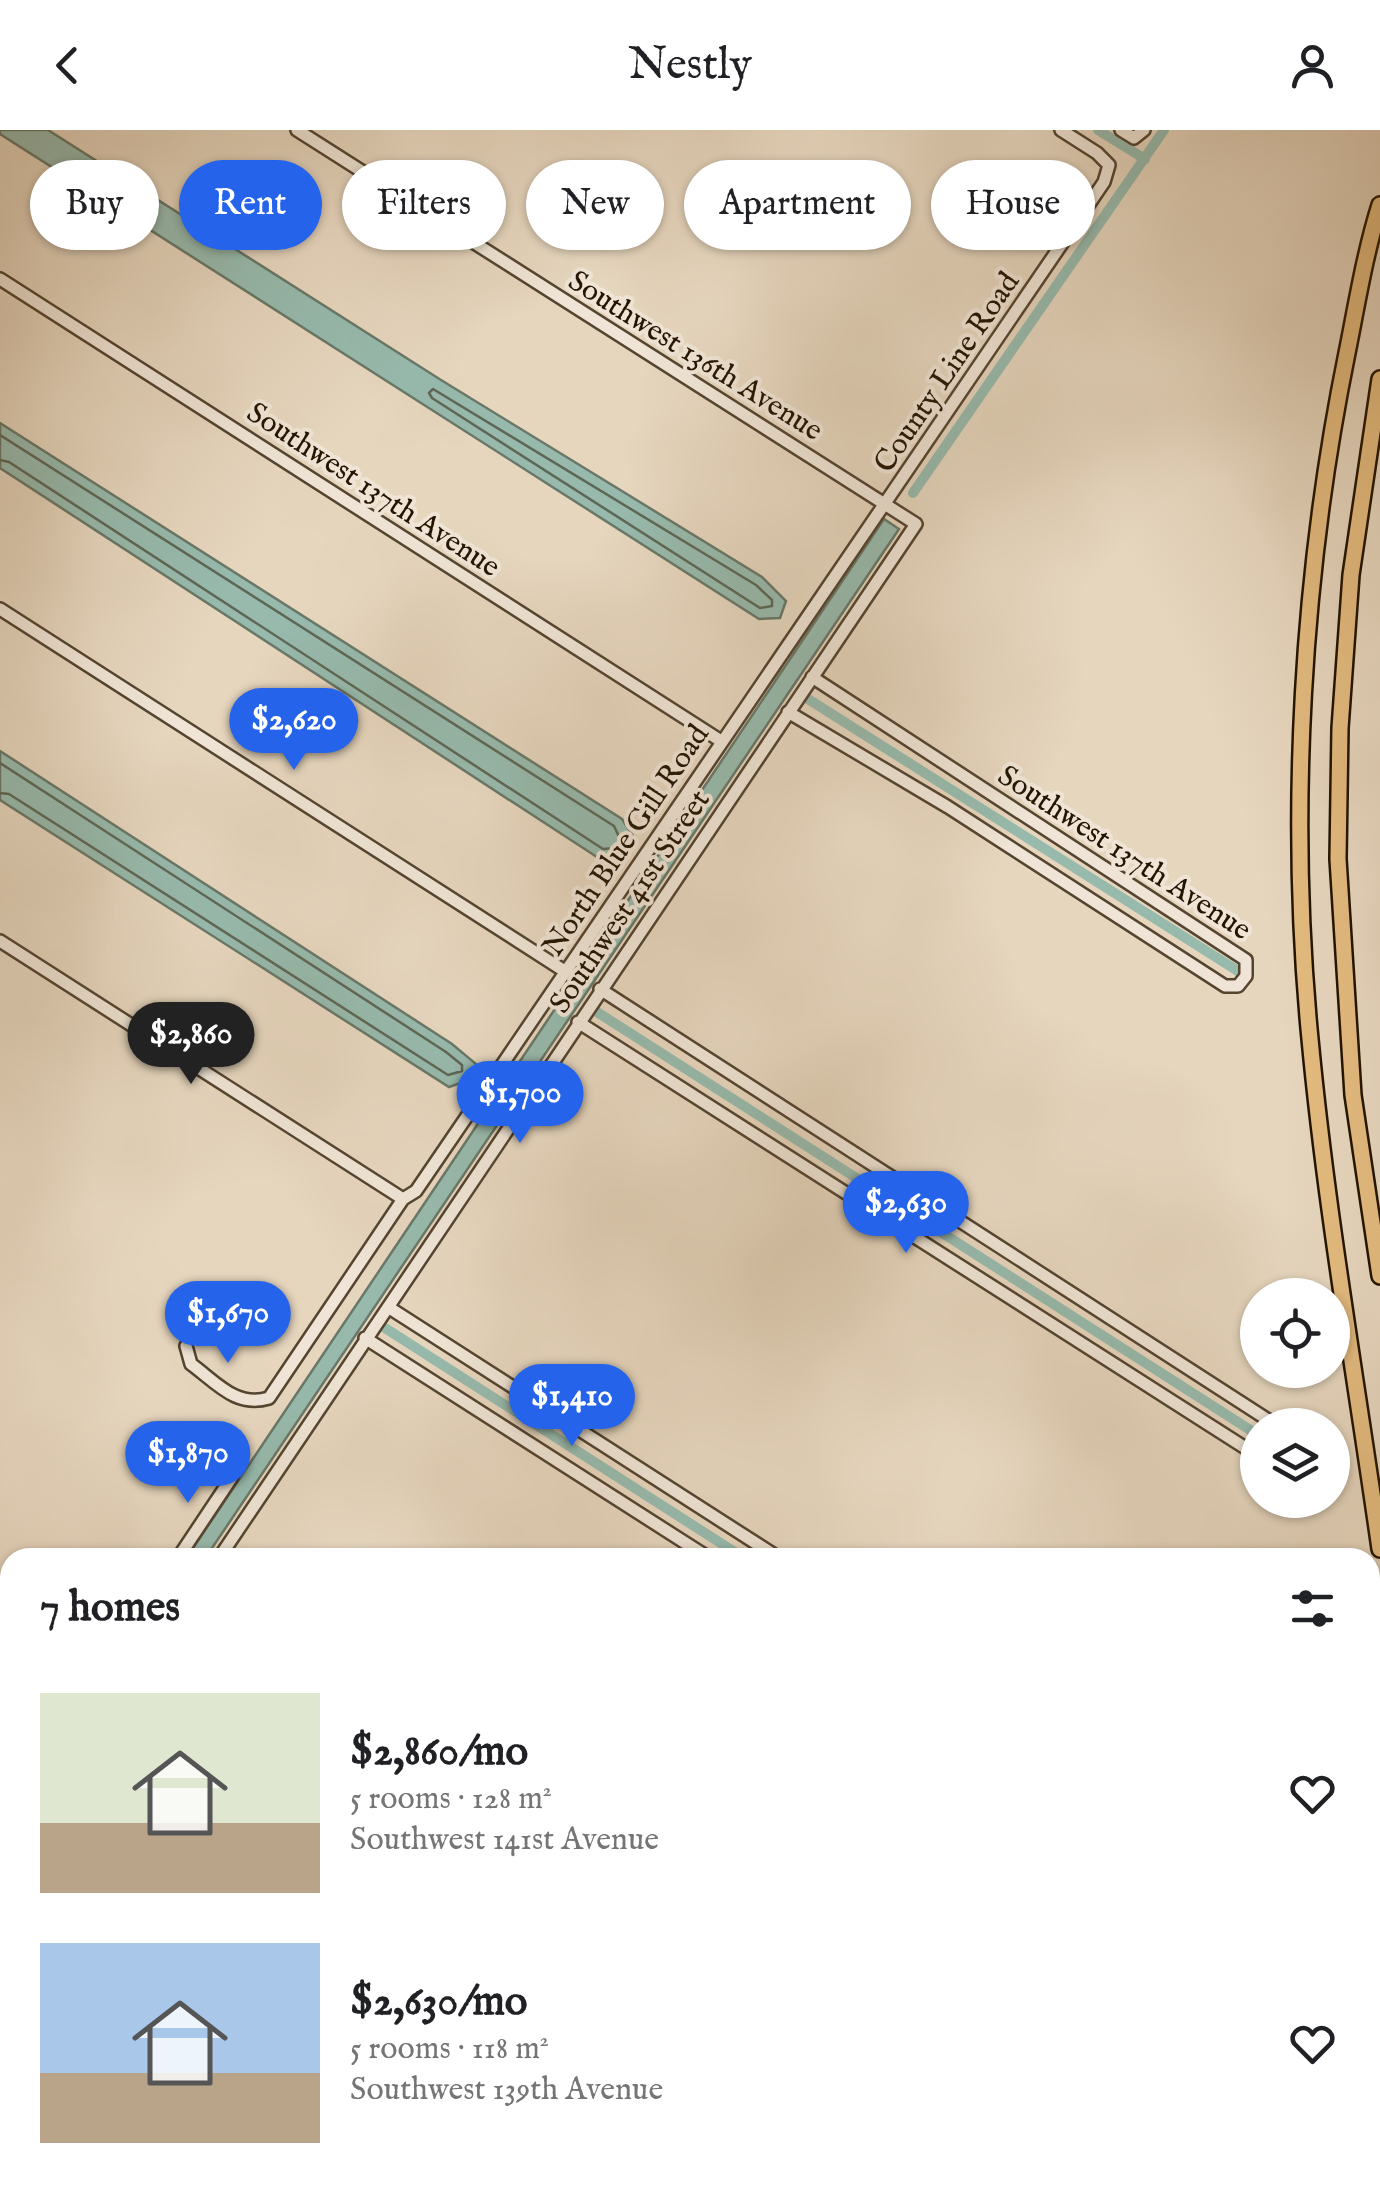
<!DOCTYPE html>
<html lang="en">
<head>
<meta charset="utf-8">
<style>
  body { margin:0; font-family:"IM FELL English",serif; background:#f6f6f6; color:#202124; height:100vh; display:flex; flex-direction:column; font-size:38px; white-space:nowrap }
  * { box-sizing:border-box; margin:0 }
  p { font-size:32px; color:#757577 }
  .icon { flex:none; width:55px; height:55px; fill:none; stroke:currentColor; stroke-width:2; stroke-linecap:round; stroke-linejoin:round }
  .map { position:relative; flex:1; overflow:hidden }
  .side { position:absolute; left:0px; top:1418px; width:1380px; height:642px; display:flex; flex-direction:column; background:#fff; border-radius:30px 30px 0 0; box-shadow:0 2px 8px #0004 }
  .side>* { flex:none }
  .banner { position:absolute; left:30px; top:30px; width:1320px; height:90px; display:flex; gap:20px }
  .buttons { position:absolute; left:1240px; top:1148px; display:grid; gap:20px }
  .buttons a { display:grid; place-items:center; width:110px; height:110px; border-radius:50%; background:#fff; box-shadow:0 2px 8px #0004; font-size:50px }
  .price { position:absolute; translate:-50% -85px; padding:0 22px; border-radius:35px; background:#2563eb; color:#fff; font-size:32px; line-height:65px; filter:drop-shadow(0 2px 5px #0008) }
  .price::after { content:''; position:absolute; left:50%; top:60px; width:30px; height:22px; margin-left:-15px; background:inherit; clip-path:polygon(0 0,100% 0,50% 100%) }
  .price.active { background:#222; color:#fff }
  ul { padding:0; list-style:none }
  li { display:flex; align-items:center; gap:30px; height:250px; padding:0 40px }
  li span { display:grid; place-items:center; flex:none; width:280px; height:200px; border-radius:0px; color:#555 }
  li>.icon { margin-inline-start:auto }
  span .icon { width:120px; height:120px; fill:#fffc; stroke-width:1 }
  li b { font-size:42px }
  h2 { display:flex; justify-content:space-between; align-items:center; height:120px; padding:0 40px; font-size:42px }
  .chip { padding:0 35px; border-radius:45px; background:#fff; box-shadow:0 2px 8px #0004; font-size:35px; line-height:90px }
  .chip.active { background:#2563eb; color:#fff }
  header { display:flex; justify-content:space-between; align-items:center; height:130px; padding:0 40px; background:#fff; font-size:45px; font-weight:600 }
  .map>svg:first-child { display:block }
  .green { fill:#bdbc8c; stroke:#706846; stroke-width:2.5 }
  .water { fill:#97baad; stroke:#697868; stroke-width:2.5 }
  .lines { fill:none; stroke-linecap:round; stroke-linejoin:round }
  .shore { stroke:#5e6756; stroke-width:2.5 }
  .canal { stroke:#97baad; stroke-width:10 }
  .minor-casing { stroke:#544430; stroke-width:16 }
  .highway-casing { stroke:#241400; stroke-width:20 }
  .minor { stroke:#efe4d5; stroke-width:11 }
  .highway { stroke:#e3bb7f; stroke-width:15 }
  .labels { text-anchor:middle; stroke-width:8; stroke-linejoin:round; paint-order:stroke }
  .street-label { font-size:30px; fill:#241400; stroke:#efe4d5 }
</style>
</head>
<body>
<header><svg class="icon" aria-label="back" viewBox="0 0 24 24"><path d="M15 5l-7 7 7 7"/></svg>Nestly<svg class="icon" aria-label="person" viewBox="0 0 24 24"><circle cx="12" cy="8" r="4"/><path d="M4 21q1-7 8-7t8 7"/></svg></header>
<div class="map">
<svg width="1380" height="2058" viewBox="0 0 1380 2058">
  <rect width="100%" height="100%" fill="#e6d6be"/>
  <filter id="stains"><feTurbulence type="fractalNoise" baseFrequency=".002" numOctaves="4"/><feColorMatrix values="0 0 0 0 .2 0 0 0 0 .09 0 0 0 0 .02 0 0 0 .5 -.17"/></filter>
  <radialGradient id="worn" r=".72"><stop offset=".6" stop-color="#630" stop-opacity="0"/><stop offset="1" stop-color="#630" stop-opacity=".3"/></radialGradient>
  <path class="green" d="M1380,1756V2058H1181L1186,2050H1370V1771Z"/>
  <path class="water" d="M0,0H48L441,250L762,447L786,471L780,488L759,489L0,4Z
    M0,293L622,689L635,709L623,726L603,731L0,338Z
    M884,389L899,399L206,1427H187Z
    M0,621L452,914L476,934L469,950L449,957L0,670Z
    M0,1650L7,1659L4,1671L10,1675V1925L0,1949Z
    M1380,1650V1720L1370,1735V1665Z"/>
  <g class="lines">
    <path class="shore" d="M433,259L756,455L772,470V476L760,478L432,268L429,263Z
      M0,305L614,696L621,711L616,718L603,719L9,332L0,330
      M0,633L446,922L462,935V941L448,945L9,664L0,663"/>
    <path class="canal" d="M1098,0L1145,29
      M913,363L1164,0
      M808,569L1241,843
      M597,882L1258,1305
      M385,1198L744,1428
      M1014,2050L1026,2058
      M742,2058L747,2050"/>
    <defs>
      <path id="minor" d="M1121,0L1134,8L1144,0
        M0,149L721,611
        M0,479L566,842
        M788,582L948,677L1225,856H1238L1246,846V830L812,547
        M0,811L403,1069
        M600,859L1276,1295
        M578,892L1258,1326
        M388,1177L779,1428
        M365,1208L709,1428
        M186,1216L191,1234C217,1253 236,1278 269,1268L403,1069L416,1061L1104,52L1109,35L1097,23L1061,0
        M178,1428L232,1347
        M219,1428L916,394L297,0
        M971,2050L983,2058
        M1047,2050L1059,2058
        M722,2058L727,2050
        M1073,2058L1078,2050"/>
      <path id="highway" d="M1380,75C1365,123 1357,173 1347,223C1302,444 1288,684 1310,909C1326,1079 1356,1249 1380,1419
        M1380,249L1351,445L1340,598L1338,729L1353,965L1380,1146"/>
    </defs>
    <use href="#minor" class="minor-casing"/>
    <use href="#highway" class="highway-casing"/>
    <use href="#minor" class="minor"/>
    <use href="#highway" class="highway"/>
  </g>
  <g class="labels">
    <g class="street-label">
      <text transform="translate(696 225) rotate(32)" y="10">Southwest 136th Avenue</text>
      <text transform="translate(946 242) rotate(-56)" y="10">County Line Road</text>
      <text transform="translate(374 359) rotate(33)" y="10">Southwest 137th Avenue</text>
      <text transform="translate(625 710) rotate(-56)" y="10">North Blue Gill Road</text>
      <text transform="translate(1125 722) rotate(33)" y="10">Southwest 137th Avenue</text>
      <text transform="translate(629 771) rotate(-56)" y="10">Southwest 41st Street</text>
    </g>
  </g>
  <rect width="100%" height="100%" filter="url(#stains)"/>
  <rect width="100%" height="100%" fill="url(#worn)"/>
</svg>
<div class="buttons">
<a><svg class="icon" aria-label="locate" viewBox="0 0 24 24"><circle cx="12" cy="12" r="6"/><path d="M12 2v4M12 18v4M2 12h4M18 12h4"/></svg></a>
<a><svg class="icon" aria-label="layers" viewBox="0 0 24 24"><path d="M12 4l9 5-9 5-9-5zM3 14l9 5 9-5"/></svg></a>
</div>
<b class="price" style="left:294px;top:643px">$2,620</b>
<b class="price active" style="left:191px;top:957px">$2,860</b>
<b class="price" style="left:520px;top:1016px">$1,700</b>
<b class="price" style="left:906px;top:1126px">$2,630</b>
<b class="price" style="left:228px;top:1236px">$1,670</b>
<b class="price" style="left:572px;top:1319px">$1,410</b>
<b class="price" style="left:188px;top:1376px">$1,870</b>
<div class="banner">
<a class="chip">Buy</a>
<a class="chip active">Rent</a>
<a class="chip">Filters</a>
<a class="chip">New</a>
<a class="chip">Apartment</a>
<a class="chip">House</a>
</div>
<section class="side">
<h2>7 homes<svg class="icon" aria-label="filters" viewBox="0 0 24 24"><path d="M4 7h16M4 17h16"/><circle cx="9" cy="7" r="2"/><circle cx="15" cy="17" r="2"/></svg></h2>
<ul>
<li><span style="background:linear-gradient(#dfe7d0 65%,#b9a48a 0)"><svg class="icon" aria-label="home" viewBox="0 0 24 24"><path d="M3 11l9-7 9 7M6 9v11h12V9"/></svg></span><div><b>$2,860/mo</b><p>5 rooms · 128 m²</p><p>Southwest 141st Avenue</p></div><svg class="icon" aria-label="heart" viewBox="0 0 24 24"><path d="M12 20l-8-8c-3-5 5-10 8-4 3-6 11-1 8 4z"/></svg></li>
<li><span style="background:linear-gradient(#a9c7e8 65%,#b9a48a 0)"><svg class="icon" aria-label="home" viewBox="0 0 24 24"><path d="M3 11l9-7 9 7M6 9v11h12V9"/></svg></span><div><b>$2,630/mo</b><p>5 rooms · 118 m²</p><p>Southwest 139th Avenue</p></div><svg class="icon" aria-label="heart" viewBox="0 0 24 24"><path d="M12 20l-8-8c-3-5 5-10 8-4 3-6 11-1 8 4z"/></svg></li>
</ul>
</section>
</div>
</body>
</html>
